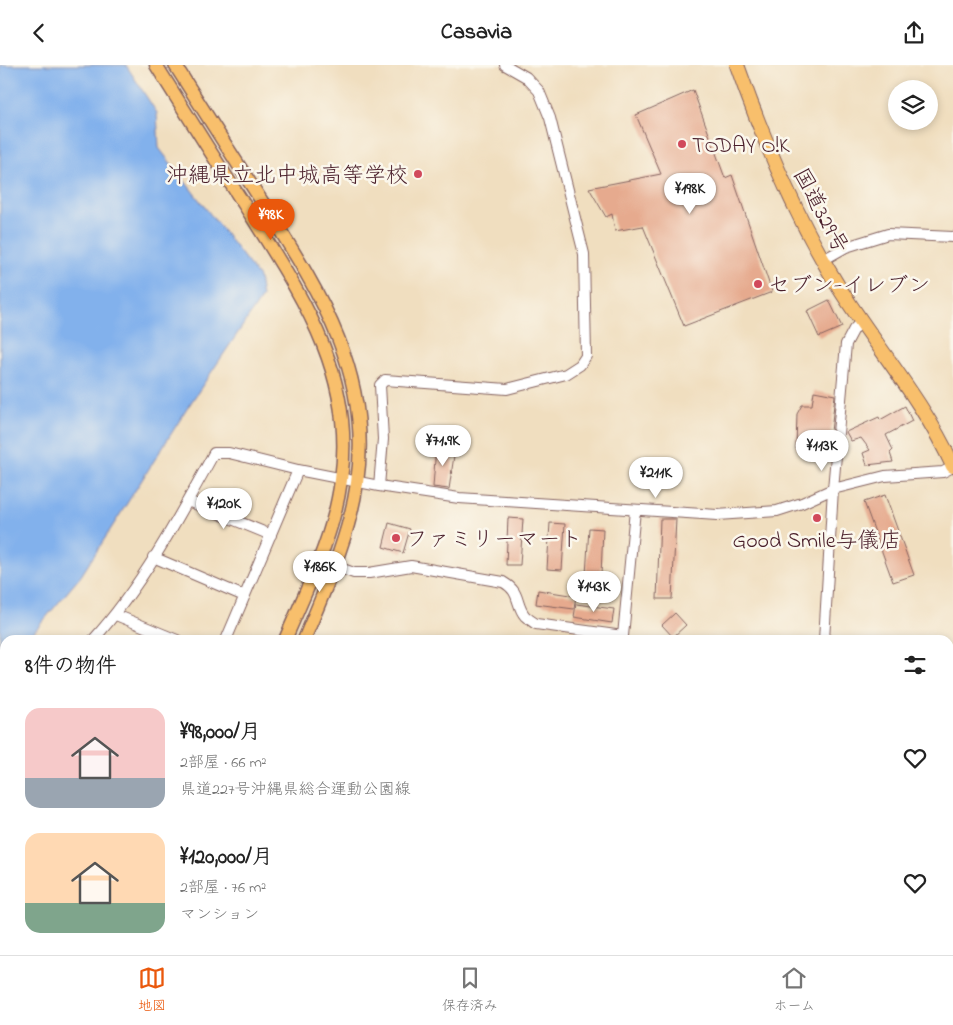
<!DOCTYPE html>
<html lang="ja">
<head>
<meta charset="utf-8">
<style>
  body { margin:0; font-family:"Indie Flower","Klee One",sans-serif; background:#f2f2f2; color:#222; height:100vh; display:flex; flex-direction:column; font-size:19px; white-space:nowrap }
  * { box-sizing:border-box; margin:0 }
  p { font-size:16px; color:#767676 }
  .icon { flex:none; width:28px; height:28px; fill:none; stroke:currentColor; stroke-width:2; stroke-linecap:round; stroke-linejoin:round }
  .map { position:relative; flex:1; overflow:hidden }
  .details { position:absolute; left:0px; top:570px; width:954px; height:320px; display:flex; flex-direction:column; background:#fff; border-radius:15px 15px 0 0; box-shadow:0 2px 8px #0003 }
  .details>* { flex:none }
  .tools { position:absolute; left:888px; top:15px; display:grid; gap:10px }
  .tools a { display:grid; place-items:center; width:50px; height:50px; border-radius:50%; background:#fff; box-shadow:0 2px 8px #0003; font-size:25px }
  .price { position:absolute; translate:-50% -42px; padding:0 11px; border-radius:18px; background:#fff; color:#222; font-size:16px; line-height:32px; filter:drop-shadow(0 1px 2px #0008) }
  .price::after { content:''; position:absolute; left:50%; top:30px; width:15px; height:11px; margin-left:-8px; background:inherit; clip-path:polygon(0 0,100% 0,50% 100%) }
  .price.current { background:#ea580c; color:#fff }
  ul { padding:0; list-style:none }
  li { display:flex; align-items:center; gap:15px; height:125px; padding:0 25px }
  li span { display:grid; place-items:center; flex:none; width:140px; height:100px; border-radius:15px; color:#555 }
  li>.icon { margin-inline-start:auto }
  span .icon { width:60px; height:60px; fill:#fffc; stroke-width:1 }
  li b { font-size:21px }
  h2 { display:flex; justify-content:space-between; align-items:center; height:60px; padding:0 25px; font-size:21px }
  header { display:flex; justify-content:space-between; align-items:center; height:65px; padding:0 25px; background:#fff; font-size:22px; font-weight:700 }
  .tabs { display:flex; justify-content:space-around; align-items:center; height:70px; border-top:1px solid #e0e0e0; background:#fff; font-size:14px; color:#767676 }
  .tabs a { display:grid; justify-items:center; gap:2px }
  .tabs .current { color:#ea580c }
  .map>svg:first-child { display:block }
  .green { fill:#afc66a; stroke:#7c724a }
  .water { fill:#82b1ec; stroke:#66688c }
  .building { fill:#e6aa8e }
  .lines { fill:none; stroke-linecap:round; stroke-linejoin:round }
  .minor-casing { stroke:#84625f; stroke-width:12 }
  .major-casing { stroke:#84625f; stroke-width:15 }
  .highway-casing { stroke:#84625f; stroke-width:16 }
  .minor { stroke:#fff; stroke-width:10 }
  .major { stroke:#f8bf6c; stroke-width:12 }
  .highway { stroke:#f8bf6c; stroke-width:14 }
  .poi-dot { fill:#d1495b; stroke:#fbf7ec; stroke-width:2 }
  .labels { text-anchor:middle; stroke-width:5; stroke-linejoin:round; paint-order:stroke }
  .poi-label { font-size:22px; fill:#4a1f2b; stroke:#fbf7ec; text-anchor:start }
  .street-label { font-size:22px; fill:#4a1f2b; stroke:#fbf7ec }
</style>
</head>
<body>
<header><svg class="icon" aria-label="back" viewBox="0 0 24 24"><path d="M15 5l-7 7 7 7"/></svg>Casavia<svg class="icon" aria-label="share" viewBox="0 0 24 24"><path d="M12 15V3M7 8l5-5 5 5M5 13v7h14v-7"/></svg></header>
<div class="map">
<svg width="953" height="890" viewBox="0 0 953 890">
  <rect width="100%" height="100%" fill="#fbf7ec"/>
  <filter id="ink" filterUnits="userSpaceOnUse"><feTurbulence type="fractalNoise" baseFrequency=".02" numOctaves="2"/><feDisplacementMap in="SourceGraphic" scale="10" xChannelSelector="R" yChannelSelector="G"/><feConvolveMatrix kernelMatrix="1 2 1 2 8 2 1 2 1" color-interpolation-filters="sRGB"/></filter>
  <filter id="wash" filterUnits="userSpaceOnUse"><feTurbulence type="fractalNoise" baseFrequency=".0096" numOctaves="4" result="noise"/><feDisplacementMap in="SourceGraphic" scale="20" xChannelSelector="R" yChannelSelector="G"/><feGaussianBlur stdDeviation="1.12" result="paint"/><feColorMatrix in="noise" values="0 0 0 0 0 0 0 0 0 0 0 0 0 0 0 0 0 1.4 0 .05"/><feComposite in="paint" operator="in"/></filter>
  <g filter="url(#wash)">
    <rect width="100%" height="100%" fill="#f0debf"/>
    <path class="green" d="M192,885H333L342,890H189Z
      M351,885H638L650,890H347Z"/>
    <path class="water" d="M0,0H126L157,48L159,83L259,212L262,232L190,339L81,511L27,575H5V600L0,606Z"/>
    <g id="blocks">
      <path class="building" d="M693,25L725,113L732,110L772,227L684,261L643,161L615,166L612,149L606,152L589,123L661,109L636,50Z
        M829,235L842,262L819,272L807,246Z
        M814,326L835,330L830,376L822,375L819,382L812,380V387L796,384L797,349L802,340H812Z
        M905,341L912,356L886,370L893,385L890,388L893,397L867,400L863,388L870,385L861,373L851,376L846,367L879,352L880,355Z
        M436,381L455,384L449,424L433,422Z
        M885,430L914,510L893,517L864,437Z
        M508,453L523,454L520,500H506Z
        M660,454H676L672,534H657Z
        M389,458L410,464L403,488L383,482Z
        M550,458L565,459L562,505L547,504Z
        M589,463L603,464L601,510H586Z
        M538,525L576,531L574,544L536,539Z
        M576,539L614,544L612,558L574,552Z
        M675,548L686,560L673,572L662,560Z"/>
    </g>
  </g>
  <g filter="url(#ink)">
    <use href="#blocks" fill-opacity="0" stroke="#84625f" stroke-width="1"/>
    <g class="lines">
      <defs>
        <path id="minor" d="M823,195L846,182L888,169L953,172
          M379,421L383,374L380,320L385,315L507,324L566,309L580,300L586,291L584,189L550,53L539,26L526,12L505,0
          M188,436L271,470
          M153,492L244,531
          M334,501L354,508H369L411,501L503,517C521,527 515,539 525,551C528,554 532,556 536,559L623,571L635,445
          M116,550L177,575
          M93,575C142,521 179,452 214,388H229L298,405L379,421L459,433L717,450L777,446L802,438L833,424L885,411L943,407L953,402
          M226,575L298,405
          M824,575L833,424L846,279L854,264L862,256
          M0,671L5,666
          M949,705L953,696
          M0,756L5,758
          M0,835L5,837
          M86,890L89,885
          M800,890L801,885"/>
        <path id="major" d="M156,0C186,48 216,96 247,144C300,229 356,308 341,415C334,471 307,523 285,575
          M175,0C204,46 233,92 263,138C318,225 373,308 357,418C349,473 325,524 304,575
          M153,890L155,885
          M170,890L172,885"/>
        <path id="highway" d="M737,0C764,77 795,151 838,221C876,282 923,335 953,401"/>
      </defs>
      <use href="#minor" class="minor-casing"/>
      <use href="#major" class="major-casing"/>
      <use href="#highway" class="highway-casing"/>
      <use href="#minor" class="minor"/>
      <use href="#major" class="major"/>
      <use href="#highway" class="highway"/>
    </g>
  </g>
  <g class="poi-dot">
    <circle cx="682" cy="79" r="5"/>
    <circle cx="418" cy="109" r="5"/>
    <circle cx="758" cy="219" r="5"/>
    <circle cx="817" cy="453" r="5"/>
    <circle cx="396" cy="473" r="5"/>
  </g>
  <g class="labels">
    <g class="poi-label">
      <text x="692" y="87">TODAY O!K</text>
      <text x="408" y="117" text-anchor="end">沖縄県立北中城高等学校</text>
      <text x="768" y="227">セブン-イレブン</text>
      <text x="406" y="481">ファミリーマート</text>
      <text x="817" y="482" text-anchor="middle">Good Smile与儀店</text>
    </g>
    <g class="street-label">
      <text transform="translate(822 145) rotate(62)" y="8">国道329号</text>
    </g>
  </g>
</svg>
<div class="tools">
<a><svg class="icon" aria-label="layers" viewBox="0 0 24 24"><path d="M12 4l9 5-9 5-9-5zM3 14l9 5 9-5"/></svg></a>
</div>
<b class="price" style="left:690px;top:150px">¥198K</b>
<b class="price current" style="left:271px;top:176px">¥98K</b>
<b class="price" style="left:443px;top:402px">¥71.9K</b>
<b class="price" style="left:822px;top:407px">¥113K</b>
<b class="price" style="left:656px;top:434px">¥211K</b>
<b class="price" style="left:224px;top:465px">¥120K</b>
<b class="price" style="left:320px;top:528px">¥186K</b>
<b class="price" style="left:594px;top:548px">¥143K</b>
<section class="details">
<h2>8件の物件<svg class="icon" aria-label="filters" viewBox="0 0 24 24"><path d="M4 7h16M4 17h16"/><circle cx="9" cy="7" r="2"/><circle cx="15" cy="17" r="2"/></svg></h2>
<ul>
<li><span style="background:linear-gradient(#f6c9c9 70%,#9aa5b1 0)"><svg class="icon" aria-label="home" viewBox="0 0 24 24"><path d="M3 11l9-7 9 7M6 9v11h12V9"/></svg></span><div><b>¥98,000/月</b><p>2部屋 · 66 m²</p><p>県道227号沖縄県総合運動公園線</p></div><svg class="icon" aria-label="heart" viewBox="0 0 24 24"><path d="M12 20l-8-8c-3-5 5-10 8-4 3-6 11-1 8 4z"/></svg></li>
<li><span style="background:linear-gradient(#ffd9b3 70%,#7fa58c 0)"><svg class="icon" aria-label="home" viewBox="0 0 24 24"><path d="M3 11l9-7 9 7M6 9v11h12V9"/></svg></span><div><b>¥120,000/月</b><p>2部屋 · 76 m²</p><p>マンション</p></div><svg class="icon" aria-label="heart" viewBox="0 0 24 24"><path d="M12 20l-8-8c-3-5 5-10 8-4 3-6 11-1 8 4z"/></svg></li>
</ul>
</section>
</div>
<nav class="tabs">
<a class="current"><svg class="icon" aria-label="map" viewBox="0 0 24 24"><path d="M3 6l6-2 6 2 6-2v14l-6 2-6-2-6 2zM9 4v14M15 6v14"/></svg>地図</a>
<a><svg class="icon" aria-label="saved" viewBox="0 0 24 24"><path d="M7 4h10v16l-5-4-5 4z"/></svg>保存済み</a>
<a><svg class="icon" aria-label="home" viewBox="0 0 24 24"><path d="M3 11l9-7 9 7M6 9v11h12V9"/></svg>ホーム</a>
</nav>
</body>
</html>
